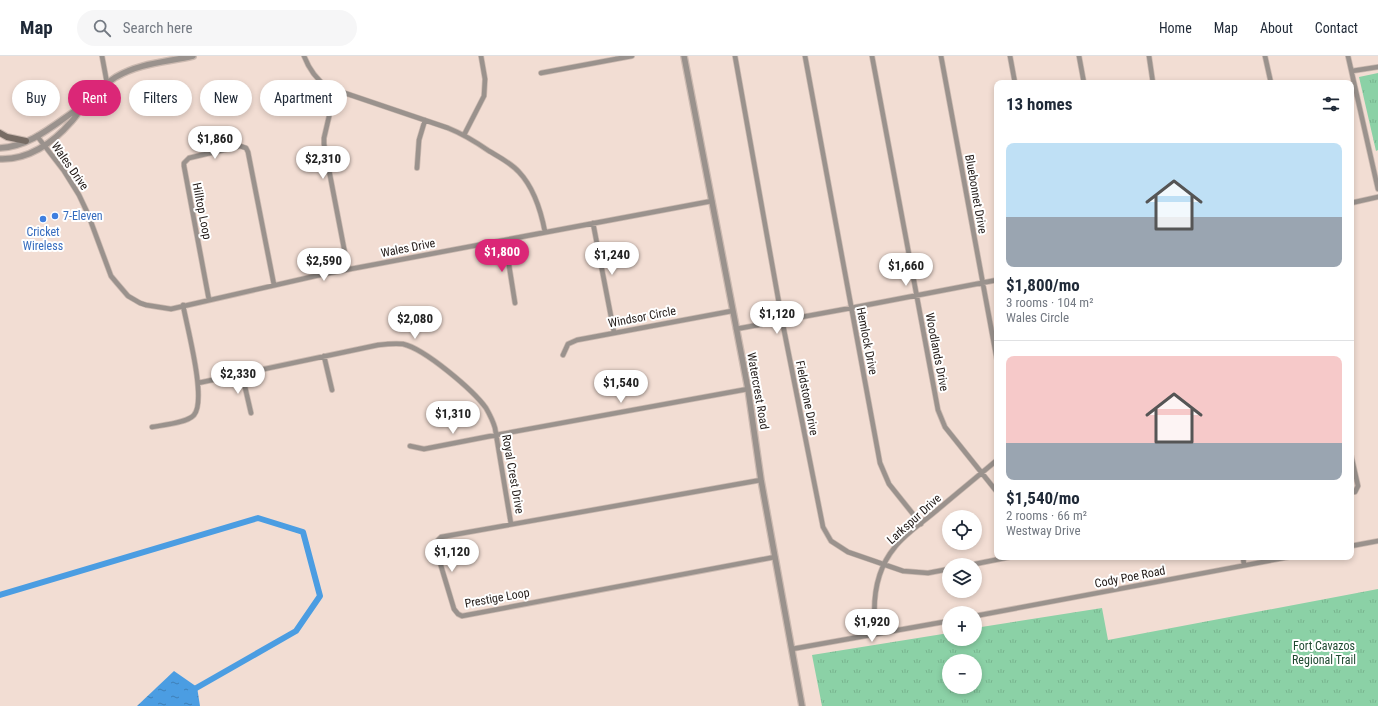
<!DOCTYPE html>
<html lang="en">
<head>
<meta charset="utf-8">
<style>
  body { margin:0; font-family:"Roboto Condensed",sans-serif; background:#f6f6f7; color:#1f2937; height:100vh; display:flex; flex-direction:column; font-size:15px; white-space:nowrap }
  * { box-sizing:border-box; margin:0 }
  p { font-size:13px; color:#747a83 }
  .icon { flex:none; width:22px; height:22px; fill:none; stroke:currentColor; stroke-width:2; stroke-linecap:round; stroke-linejoin:round }
  .map { position:relative; flex:1; overflow:hidden }
  .side { position:absolute; left:994px; top:24px; width:360px; height:480px; display:flex; flex-direction:column; background:#fff; border-radius:8px; box-shadow:0 2px 6px #0003 }
  .side>* { flex:none }
  .banner { position:absolute; left:12px; top:24px; width:380px; height:36px; display:flex; gap:8px }
  .fabs { position:absolute; left:942px; top:454px; display:grid; gap:8px }
  .fabs a { display:grid; place-items:center; width:40px; height:40px; border-radius:50%; background:#fff; box-shadow:0 2px 6px #0003; font-size:20px }
  .price { position:absolute; translate:-50% -34px; padding:0 9px; border-radius:14px; background:#fff; color:#222; font-size:13px; line-height:26px; filter:drop-shadow(0 1px 2px #0008) }
  .price::after { content:''; position:absolute; left:50%; top:24px; width:12px; height:9px; margin-left:-6px; background:inherit; clip-path:polygon(0 0,100% 0,50% 100%) }
  .price.active { background:#db2777; color:#fff }
  ul { padding:0; list-style:none }
  li { display:grid; align-content:center; gap:8px; height:212px; padding:0 12px }
  li+li { border-top:1px solid #e0e1e3 }
  li span { display:grid; place-items:center; height:124px; border-radius:8px; color:#555 }
  li>.icon { margin-inline-start:auto }
  span .icon { width:72px; height:72px; fill:#fffc; stroke-width:1 }
  li b { font-size:17px }
  h2 { display:flex; justify-content:space-between; align-items:center; height:48px; padding:0 12px; font-size:17px }
  .tag { padding:0 14px; border-radius:18px; background:#fff; box-shadow:0 2px 6px #0003; font-size:14px; line-height:36px }
  .tag.active { background:#db2777; color:#fff }
  header { display:flex; align-items:center; gap:24px; box-sizing:border-box; height:56px; padding:0 20px; background:#fff; border-bottom:1px solid #e0e1e3 }
  header strong { font-size:19px }
  nav { display:flex; gap:22px; margin-inline-start:auto; font-size:14px }
  .search { width:280px; height:36px; background:#f6f6f7; display:flex; align-items:center; gap:10px; box-sizing:border-box; padding:0 14px; border-radius:22px; color:#747a83; font-size:15px }
  .map>svg:first-child { display:block }
  .park { fill:url(#park-tufts); fill-rule:evenodd }
  .water { fill:url(#water-ripples) }
  .lines { fill:none; stroke-linecap:round; stroke-linejoin:round }
  .canal { stroke:#4b9de2; stroke-width:6 }
  .minor-casing { stroke:#ccbab1; stroke-width:6 }
  .tertiary-casing { stroke:#ccbab1; stroke-width:8 }
  .secondary-casing { stroke:#ccbab1; stroke-width:8 }
  .minor { stroke:#9a928d; stroke-width:4.5 }
  .tertiary { stroke:#9a928d; stroke-width:5.5 }
  .secondary { stroke:#776c64; stroke-width:6 }
  .shop-dot { fill:#3f7fe0; stroke:#fff; stroke-width:1.5 }
  .labels { text-anchor:middle; stroke-width:4; stroke-linejoin:round; paint-order:stroke }
  .street-label { font-size:12px; fill:#211916; stroke:#fff }
  .shop-label { font-size:12px; fill:#366cbe; stroke:#fff; text-anchor:start }
  .park-label { font-size:12px; fill:#1f4931; stroke:#fff }
</style>
</head>
<body>
<header>
<strong>Map</strong>
<div class="search"><svg class="icon" aria-label="search" viewBox="0 0 24 24"><circle cx="10" cy="10" r="6"/><path d="M15 15l6 6"/></svg>Search here</div>
<nav><a>Home</a><a>Map</a><a>About</a><a>Contact</a></nav>
</header>
<div class="map">
<svg width="1378" height="650" viewBox="0 0 1378 650">
  <defs>
    <pattern id="park-tufts" width="24" height="20" patternUnits="userSpaceOnUse"><rect width="24" height="20" fill="#8bd1a6"/><path d="M3 7l-1-3M5 7V3M7 7l1-3M15 17l-1-3M17 17v-4M19 17l1-3" fill="none" stroke="#78b38e"/></pattern>
    <pattern id="water-ripples" width="26" height="14" patternUnits="userSpaceOnUse"><rect width="26" height="14" fill="#4b9de2"/><path d="M2 4q2-2 4 0t4 0M15 11q2-2 4 0t4 0" fill="none" stroke="#3e7fb6"/></pattern>
  </defs>
  <rect width="100%" height="100%" fill="#f2ddd3"/>
  <path class="park" d="M1378,17V94L1376,95L1359,21Z
    M1378,533V650H822L812,599L949,577V583H975V572L1102,552L1108,584ZM949,605H975V631H949Z"/>
  <path class="water" d="M174,615L197,631L200,650H137Z"/>
  <g class="lines">
    <path class="canal" d="M0,539L258,462L303,476L320,540L296,575L191,635"/>
    <defs>
      <path id="minor" d="M102,0L107,27
        M304,0C309,13 316,23 327,31L448,72C463,78 476,86 489,95C499,101 511,107 519,116C534,132 541,155 545,176
        M735,0L782,264L823,471L831,485L848,496L903,515L928,517L949,513
        M805,0L880,407L889,428L921,468
        M872,0L938,354L945,371L997,436
        M941,0L997,304
        M1010,0L1015,27
        M1079,0L1084,27
        M1149,0L1153,27
        M1265,0L1271,27
        M1348,0L1378,133
        M1352,15L1378,11
        M541,17L632,0
        M335,35L324,82V88L348,213
        M464,79L484,40L485,23L481,0
        M37,80L64,115L79,139L88,158L111,220L116,226L128,240L140,247L146,249L171,253L324,218L712,145
        M417,112L419,84L425,64
        M1351,147L1378,141
        M593,167L614,276
        M505,184L515,247
        M209,244L184,110V107L189,102L240,90L246,92L248,96L274,229
        M736,273L851,252L997,224
        M563,299L568,288L577,284L732,255
        M324,300L332,334
        M242,318L251,357
        M198,327L378,289C386,288 395,287 403,288C425,293 473,334 486,352C490,359 493,365 495,372L511,468
        M152,371C163,369 187,367 194,359C207,344 187,271 183,249
        M410,390L424,393L496,379L748,333
        M1351,399L1358,430L1355,436H1351
        M761,424L441,481L437,485L435,490L454,553L458,558L462,560L775,501
        M1351,490L1378,485
        M1243,501L1244,509
        M970,509L1010,501
        M975,560L1289,501
        M876,578C872,548 874,516 895,491C905,478 923,466 936,455C956,438 977,421 997,404
        M792,593L949,565"/>
      <path id="tertiary" d="M684,0L748,333L761,424L802,650
        M0,92C30,91 55,68 79,52
        M0,103C28,104 53,87 71,66C78,59 82,49 89,41C96,34 107,27 116,21C139,7 167,6 193,0"/>
      <path id="secondary" d="M0,77L7,81L26,85"/>
    </defs>
    <use href="#minor" class="minor-casing"/>
    <use href="#tertiary" class="tertiary-casing"/>
    <use href="#secondary" class="secondary-casing"/>
    <use href="#minor" class="minor"/>
    <use href="#tertiary" class="tertiary"/>
    <use href="#secondary" class="secondary"/>
  </g>
  <g class="shop-dot">
    <circle cx="55" cy="160" r="4"/>
    <circle cx="43" cy="163" r="4"/>
  </g>
  <g class="labels">
    <g class="street-label">
      <text transform="translate(70 110) rotate(55)" y="4">Wales Drive</text>
      <text transform="translate(976 138) rotate(80)" y="4">Bluebonnet Drive</text>
      <text transform="translate(202 155) rotate(79)" y="4">Hilltop Loop</text>
      <text transform="translate(408 192) rotate(-11)" y="4">Wales Drive</text>
      <text transform="translate(642 261) rotate(-11)" y="4">Windsor Circle</text>
      <text transform="translate(867 285) rotate(79)" y="4">Hemlock Drive</text>
      <text transform="translate(937 296) rotate(79)" y="4">Woodlands Drive</text>
      <text transform="translate(758 335) rotate(80)" y="4">Watercrest Road</text>
      <text transform="translate(807 342) rotate(79)" y="4">Fieldstone Drive</text>
      <text transform="translate(513 418) rotate(80)" y="4">Royal Crest Drive</text>
      <text transform="translate(914 463) rotate(-42)" y="4">Larkspur Drive</text>
      <text transform="translate(1130 521) rotate(-11)" y="4">Cody Poe Road</text>
      <text transform="translate(497 542) rotate(-10)" y="4">Prestige Loop</text>
    </g>
    <g class="shop-label">
      <text x="63" y="164">7-Eleven</text>
      <text x="43" y="180" text-anchor="middle">Cricket<tspan x="43" dy="14">Wireless</tspan></text>
    </g>
    <g class="park-label">
      <text x="1324" y="594">Fort Cavazos<tspan x="1324" dy="14">Regional Trail</tspan></text>
    </g>
  </g>
</svg>
<div class="fabs">
<a><svg class="icon" aria-label="locate" viewBox="0 0 24 24"><circle cx="12" cy="12" r="6"/><path d="M12 2v4M12 18v4M2 12h4M18 12h4"/></svg></a>
<a><svg class="icon" aria-label="layers" viewBox="0 0 24 24"><path d="M12 4l9 5-9 5-9-5zM3 14l9 5 9-5"/></svg></a>
<a>+</a>
<a>−</a>
</div>
<b class="price" style="left:215px;top:104px">$1,860</b>
<b class="price" style="left:323px;top:124px">$2,310</b>
<b class="price active" style="left:502px;top:217px">$1,800</b>
<b class="price" style="left:612px;top:220px">$1,240</b>
<b class="price" style="left:324px;top:226px">$2,590</b>
<b class="price" style="left:906px;top:231px">$1,660</b>
<b class="price" style="left:777px;top:279px">$1,120</b>
<b class="price" style="left:415px;top:284px">$2,080</b>
<b class="price" style="left:238px;top:339px">$2,330</b>
<b class="price" style="left:621px;top:348px">$1,540</b>
<b class="price" style="left:453px;top:379px">$1,310</b>
<b class="price" style="left:452px;top:517px">$1,120</b>
<b class="price" style="left:872px;top:587px">$1,920</b>
<div class="banner">
<a class="tag">Buy</a>
<a class="tag active">Rent</a>
<a class="tag">Filters</a>
<a class="tag">New</a>
<a class="tag">Apartment</a>
</div>
<section class="side">
<h2>13 homes<svg class="icon" aria-label="filters" viewBox="0 0 24 24"><path d="M4 7h16M4 17h16"/><circle cx="9" cy="7" r="2"/><circle cx="15" cy="17" r="2"/></svg></h2>
<ul>
<li><span style="background:linear-gradient(#bfe0f5 60%,#9aa5b1 0)"><svg class="icon" aria-label="home" viewBox="0 0 24 24"><path d="M3 11l9-7 9 7M6 9v11h12V9"/></svg></span><div><b>$1,800/mo</b><p>3 rooms · 104 m²</p><p>Wales Circle</p></div></li>
<li><span style="background:linear-gradient(#f6c9c9 70%,#9aa5b1 0)"><svg class="icon" aria-label="home" viewBox="0 0 24 24"><path d="M3 11l9-7 9 7M6 9v11h12V9"/></svg></span><div><b>$1,540/mo</b><p>2 rooms · 66 m²</p><p>Westway Drive</p></div></li>
</ul>
</section>
</div>
</body>
</html>
